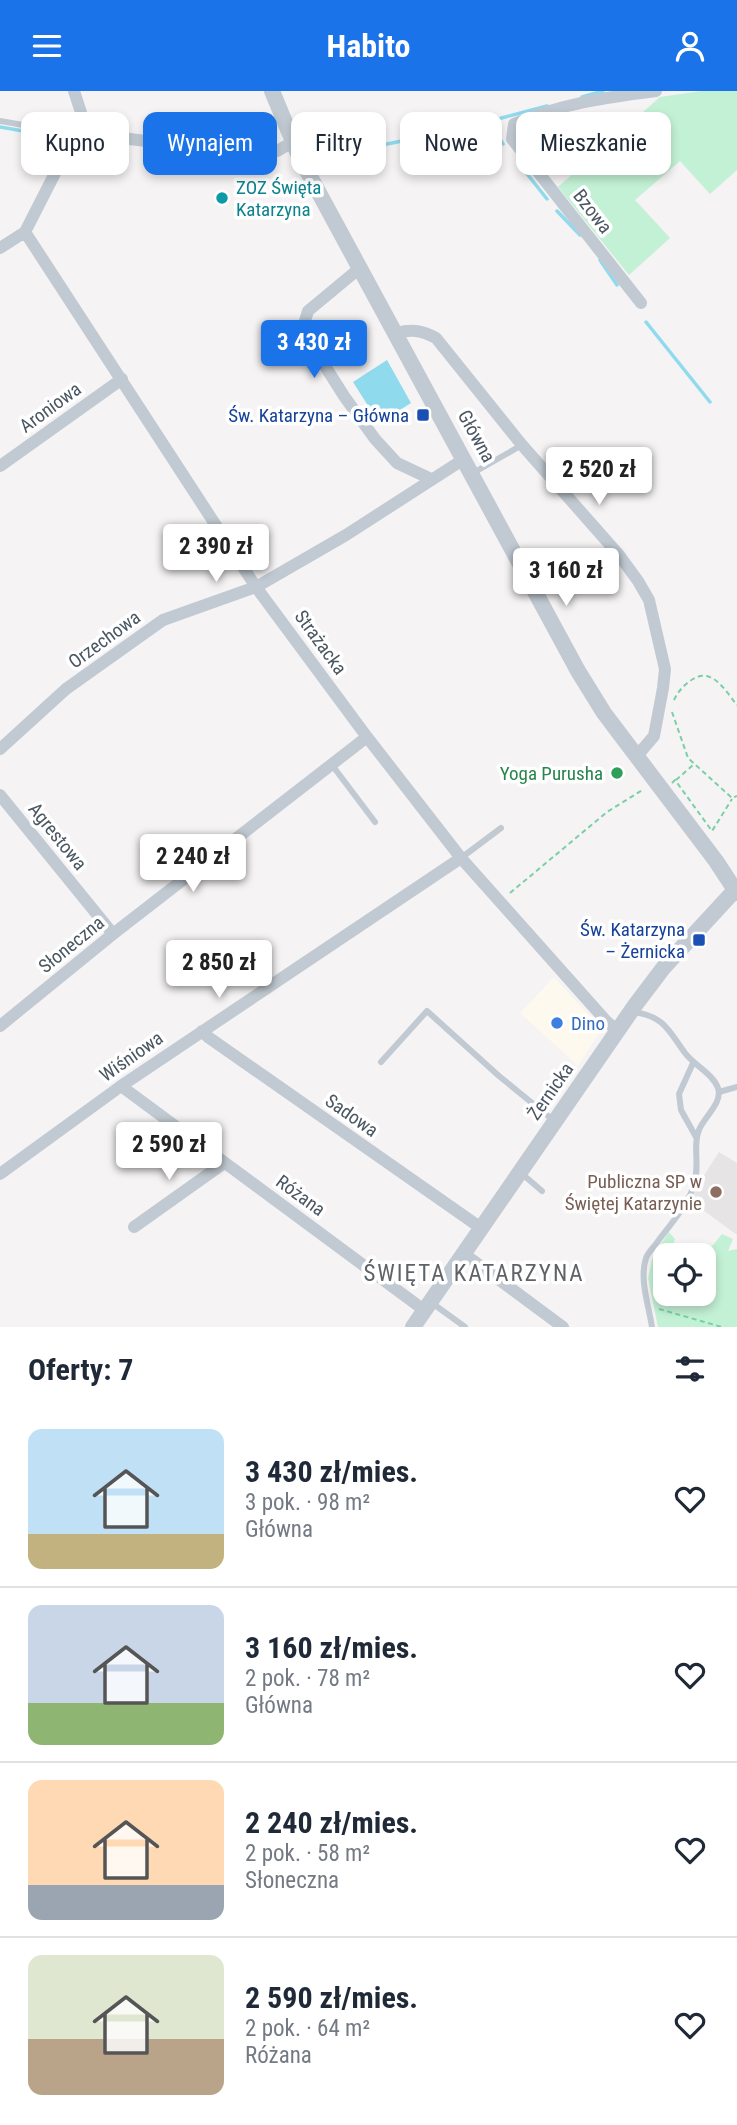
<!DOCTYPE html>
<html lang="pl">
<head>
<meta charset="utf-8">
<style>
  body { margin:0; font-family:"Roboto Condensed",sans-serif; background:#f2f2f3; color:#1f2937; height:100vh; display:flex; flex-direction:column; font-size:26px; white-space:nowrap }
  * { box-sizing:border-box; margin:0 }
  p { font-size:23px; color:#747a83 }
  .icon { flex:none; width:38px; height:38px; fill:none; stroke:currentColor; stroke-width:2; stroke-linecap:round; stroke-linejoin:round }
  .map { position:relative; height:1236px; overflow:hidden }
  .panel { display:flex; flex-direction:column; background:#fff; flex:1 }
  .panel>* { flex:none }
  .top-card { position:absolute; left:21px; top:21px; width:696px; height:63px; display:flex; gap:14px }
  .fabs { position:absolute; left:653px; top:1152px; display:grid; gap:14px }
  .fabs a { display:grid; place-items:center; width:63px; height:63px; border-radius:14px; background:#fff; box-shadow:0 4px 10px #0003; font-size:35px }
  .price { position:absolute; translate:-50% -60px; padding:0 16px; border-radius:7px; background:#fff; color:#222; font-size:23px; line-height:46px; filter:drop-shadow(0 2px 4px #0008) }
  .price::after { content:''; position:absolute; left:50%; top:42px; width:21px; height:16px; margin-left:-10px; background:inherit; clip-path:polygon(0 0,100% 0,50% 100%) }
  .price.current { background:#1a73e8; color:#fff }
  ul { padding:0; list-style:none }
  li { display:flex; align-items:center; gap:21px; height:175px; padding:0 28px }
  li+li { border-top:2px solid #e0e1e3 }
  li span { display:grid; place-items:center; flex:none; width:196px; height:140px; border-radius:14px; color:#555 }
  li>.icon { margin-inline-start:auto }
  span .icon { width:84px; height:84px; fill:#fffc; stroke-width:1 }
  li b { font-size:30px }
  h2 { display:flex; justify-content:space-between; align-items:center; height:84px; padding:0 28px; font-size:30px }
  .tag { padding:0 24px; border-radius:14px; background:#fff; box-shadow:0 4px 10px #0003; font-size:24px; line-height:63px }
  .tag.current { background:#1a73e8; color:#fff }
  header { display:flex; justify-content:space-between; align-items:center; height:91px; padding:0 28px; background:#1a73e8; color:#fff; font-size:32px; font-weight:700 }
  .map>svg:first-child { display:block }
  .commercial { fill:#fdf9ef }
  .education { fill:#e6e4e5 }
  .green { fill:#c3f1d5 }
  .water { fill:#90daee }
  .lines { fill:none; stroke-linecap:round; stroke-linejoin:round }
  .stream { stroke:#90daee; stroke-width:3.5 }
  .path { stroke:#7ad0a6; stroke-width:2; stroke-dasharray:5 3.5; stroke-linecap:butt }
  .service { stroke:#c1cad2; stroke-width:6 }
  .minor { stroke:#c1cad2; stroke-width:12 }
  .tertiary { stroke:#c1cad2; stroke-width:16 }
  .culture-dot { fill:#0f9aa8; stroke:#fff; stroke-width:2.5 }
  .transit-dot { fill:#1a4fb4; stroke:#fff; stroke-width:2.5 }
  .leisure-dot { fill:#2e9e5b; stroke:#fff; stroke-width:2.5 }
  .shop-dot { fill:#3f7fe0; stroke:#fff; stroke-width:2.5 }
  .education-dot { fill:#8d6e63; stroke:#fff; stroke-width:2.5 }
  .labels { text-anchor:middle; stroke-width:7; stroke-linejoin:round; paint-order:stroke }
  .culture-label { font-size:19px; fill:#0d838f; stroke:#fff; text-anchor:start }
  .street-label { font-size:19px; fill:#4a5661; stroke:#fff }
  .transit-label { font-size:19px; fill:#164399; stroke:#fff; text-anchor:end }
  .leisure-label { font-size:19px; fill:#27864d; stroke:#fff; text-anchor:end }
  .shop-label { font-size:19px; fill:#366cbe; stroke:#fff; text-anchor:start }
  .education-label { font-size:19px; fill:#785e54; stroke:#fff; text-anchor:end }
  .quarter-label { font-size:23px; letter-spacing:2px; fill:#5f6368; stroke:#fff }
</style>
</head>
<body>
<header><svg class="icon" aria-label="menu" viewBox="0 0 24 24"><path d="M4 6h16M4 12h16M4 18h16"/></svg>Habito<svg class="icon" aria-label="person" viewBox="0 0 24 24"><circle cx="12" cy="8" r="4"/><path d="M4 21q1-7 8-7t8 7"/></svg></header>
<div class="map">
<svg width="737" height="1236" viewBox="0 0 737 1236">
  <rect width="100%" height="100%" fill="#f5f3f3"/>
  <path class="commercial" d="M554,886L602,938L578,975L520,922Z"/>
  <path class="education" d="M719,1061L737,1072V1144L691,1110L699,1092Z"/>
  <path class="green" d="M701,0H737V79L710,103L680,70L635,109L670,147L629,184L558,96L660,6Z
    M669,1141L675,1148L670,1164H665V1178L661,1188L665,1190V1202H704V1164H699L713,1154L722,1143L733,1148L728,1160L737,1158V1236H658L648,1187L653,1165Z"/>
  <path class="water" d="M444,47L449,61L436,72L423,77L418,58L424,53Z
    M387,269L411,312L379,332L353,291Z"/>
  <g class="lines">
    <path class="stream" d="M582,6L603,0
      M490,30L503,53
      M0,36L63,47
      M322,66L402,50L429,42L490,30L547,15
      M520,74L547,108
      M557,120L580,144
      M600,169L617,194
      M646,231L710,311"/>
    <path class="path" d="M674,609C678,600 685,593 693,588C713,576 726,601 737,614
      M672,621L688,667L732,707L737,705
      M676,689L693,674
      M672,692L675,689L712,740L732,708
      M510,802L607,721L644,698
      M659,1218L722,1236"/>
    <path class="service" d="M0,30L75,43
      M473,382L522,354
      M332,674L375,731
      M461,767L501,737
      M634,921C665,926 668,939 685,962C694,974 713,983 718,997C723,1012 704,1026 699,1039C692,1055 701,1076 693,1097C686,1116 671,1133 658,1150C655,1155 648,1161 646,1167C639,1188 649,1216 652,1236
      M381,971L427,920L499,985L553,1029
      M693,972L679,1003L681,1019L696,1046
      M719,1001L737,996
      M521,1082L542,1100
      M432,1212L465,1236"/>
    <path class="minor" d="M74,0L88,43L246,62L277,60L293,51
      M75,43L25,141L256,496L367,646L461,767L607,931L618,940
      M0,157L25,141
      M361,176L308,220L304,233L318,264L344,305L375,348L397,372L431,388
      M641,212L512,48L514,33C559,13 608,6 656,0
      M396,242C412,238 421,239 436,247L522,354L619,464L638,490L649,509L665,578L663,597L654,645L636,666
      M0,375L122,288
      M0,658L66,598L163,529L256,496L346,444L464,368
      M0,704L113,843
      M0,935L113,843L367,646
      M202,940L208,946L481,1137
      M121,995L424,1219
      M0,1083L121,995L461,767
      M134,1136L224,1072
      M463,1162L563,1236"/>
    <path class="tertiary" d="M272,0L299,65L578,580L604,622L716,770L737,802
      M413,1236L636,913L664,876L736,798"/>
  </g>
  <circle class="culture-dot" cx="222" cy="107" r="7"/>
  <g class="transit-dot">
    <rect x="416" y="317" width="14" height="14" rx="3.5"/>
    <rect x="692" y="842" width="14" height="14" rx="3.5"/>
  </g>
  <circle class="leisure-dot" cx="617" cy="682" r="7"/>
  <circle class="shop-dot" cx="557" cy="932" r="7"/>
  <circle class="education-dot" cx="716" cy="1101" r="7"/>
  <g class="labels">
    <g class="culture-label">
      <text x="236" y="103">ZOZ Święta<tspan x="236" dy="22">Katarzyna</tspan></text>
    </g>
    <g class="street-label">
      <text transform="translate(593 120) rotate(52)" y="7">Bzowa</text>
      <text transform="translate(50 316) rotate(-36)" y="7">Aroniowa</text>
      <text transform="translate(477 345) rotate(61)" y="7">Główna</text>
      <text transform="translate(104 548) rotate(-36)" y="7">Orzechowa</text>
      <text transform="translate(321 551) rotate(54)" y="7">Strażacka</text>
      <text transform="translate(58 745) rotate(51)" y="7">Agrestowa</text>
      <text transform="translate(71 853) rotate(-39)" y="7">Słoneczna</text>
      <text transform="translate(131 965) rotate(-35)" y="7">Wiśniowa</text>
      <text transform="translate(550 1000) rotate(-55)" y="7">Żernicka</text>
      <text transform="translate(352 1024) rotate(35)" y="7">Sadowa</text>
      <text transform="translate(301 1104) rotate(36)" y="7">Różana</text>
    </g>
    <g class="transit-label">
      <text x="409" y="331">Św. Katarzyna – Główna</text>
      <text x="685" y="845">Św. Katarzyna<tspan x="685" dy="22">– Żernicka</tspan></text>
    </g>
    <g class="leisure-label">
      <text x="603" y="689">Yoga Purusha</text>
    </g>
    <g class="shop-label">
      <text x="571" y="939">Dino</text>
    </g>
    <g class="education-label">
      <text x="702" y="1097">Publiczna SP w<tspan x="702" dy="22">Świętej Katarzynie</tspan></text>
    </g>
    <g class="quarter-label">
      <text x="474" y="1190">ŚWIĘTA KATARZYNA</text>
    </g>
  </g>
</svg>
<div class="fabs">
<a><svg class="icon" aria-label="locate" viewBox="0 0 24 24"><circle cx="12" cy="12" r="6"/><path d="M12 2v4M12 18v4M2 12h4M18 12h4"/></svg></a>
</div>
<b class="price current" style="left:314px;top:289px">3 430 zł</b>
<b class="price" style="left:599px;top:416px">2 520 zł</b>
<b class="price" style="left:216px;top:493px">2 390 zł</b>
<b class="price" style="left:566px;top:517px">3 160 zł</b>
<b class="price" style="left:193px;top:803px">2 240 zł</b>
<b class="price" style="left:219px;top:909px">2 850 zł</b>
<b class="price" style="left:169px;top:1091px">2 590 zł</b>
<div class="top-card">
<a class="tag">Kupno</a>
<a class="tag current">Wynajem</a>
<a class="tag">Filtry</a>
<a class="tag">Nowe</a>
<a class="tag">Mieszkanie</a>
</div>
</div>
<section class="panel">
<h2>Oferty: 7<svg class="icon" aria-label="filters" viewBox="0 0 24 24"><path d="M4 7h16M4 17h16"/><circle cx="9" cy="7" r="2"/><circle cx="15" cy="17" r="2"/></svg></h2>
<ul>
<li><span style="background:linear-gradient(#bfe0f5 75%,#c2b280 0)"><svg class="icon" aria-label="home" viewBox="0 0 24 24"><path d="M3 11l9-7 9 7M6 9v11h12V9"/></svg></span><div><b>3 430 zł/mies.</b><p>3 pok. · 98 m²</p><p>Główna</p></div><svg class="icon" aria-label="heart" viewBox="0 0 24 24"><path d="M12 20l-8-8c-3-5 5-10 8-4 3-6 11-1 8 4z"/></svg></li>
<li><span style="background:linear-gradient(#c9d6e8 70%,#8fb573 0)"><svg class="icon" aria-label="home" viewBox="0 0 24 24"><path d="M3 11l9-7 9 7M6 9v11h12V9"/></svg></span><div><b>3 160 zł/mies.</b><p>2 pok. · 78 m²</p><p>Główna</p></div><svg class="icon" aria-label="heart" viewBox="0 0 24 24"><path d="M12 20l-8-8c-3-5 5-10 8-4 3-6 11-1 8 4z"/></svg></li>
<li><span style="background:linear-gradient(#ffd9b3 75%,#9aa5b1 0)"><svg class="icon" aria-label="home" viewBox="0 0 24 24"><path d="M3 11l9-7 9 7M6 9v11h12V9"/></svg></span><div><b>2 240 zł/mies.</b><p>2 pok. · 58 m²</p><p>Słoneczna</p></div><svg class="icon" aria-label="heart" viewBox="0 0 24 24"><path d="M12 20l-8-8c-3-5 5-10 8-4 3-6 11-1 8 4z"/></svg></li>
<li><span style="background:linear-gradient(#dfe7d0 60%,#b9a48a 0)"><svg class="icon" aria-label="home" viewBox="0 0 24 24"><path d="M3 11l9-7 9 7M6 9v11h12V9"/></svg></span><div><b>2 590 zł/mies.</b><p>2 pok. · 64 m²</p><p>Różana</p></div><svg class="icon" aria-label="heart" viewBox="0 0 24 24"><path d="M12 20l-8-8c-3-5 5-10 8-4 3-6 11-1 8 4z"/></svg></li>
</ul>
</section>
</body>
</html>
